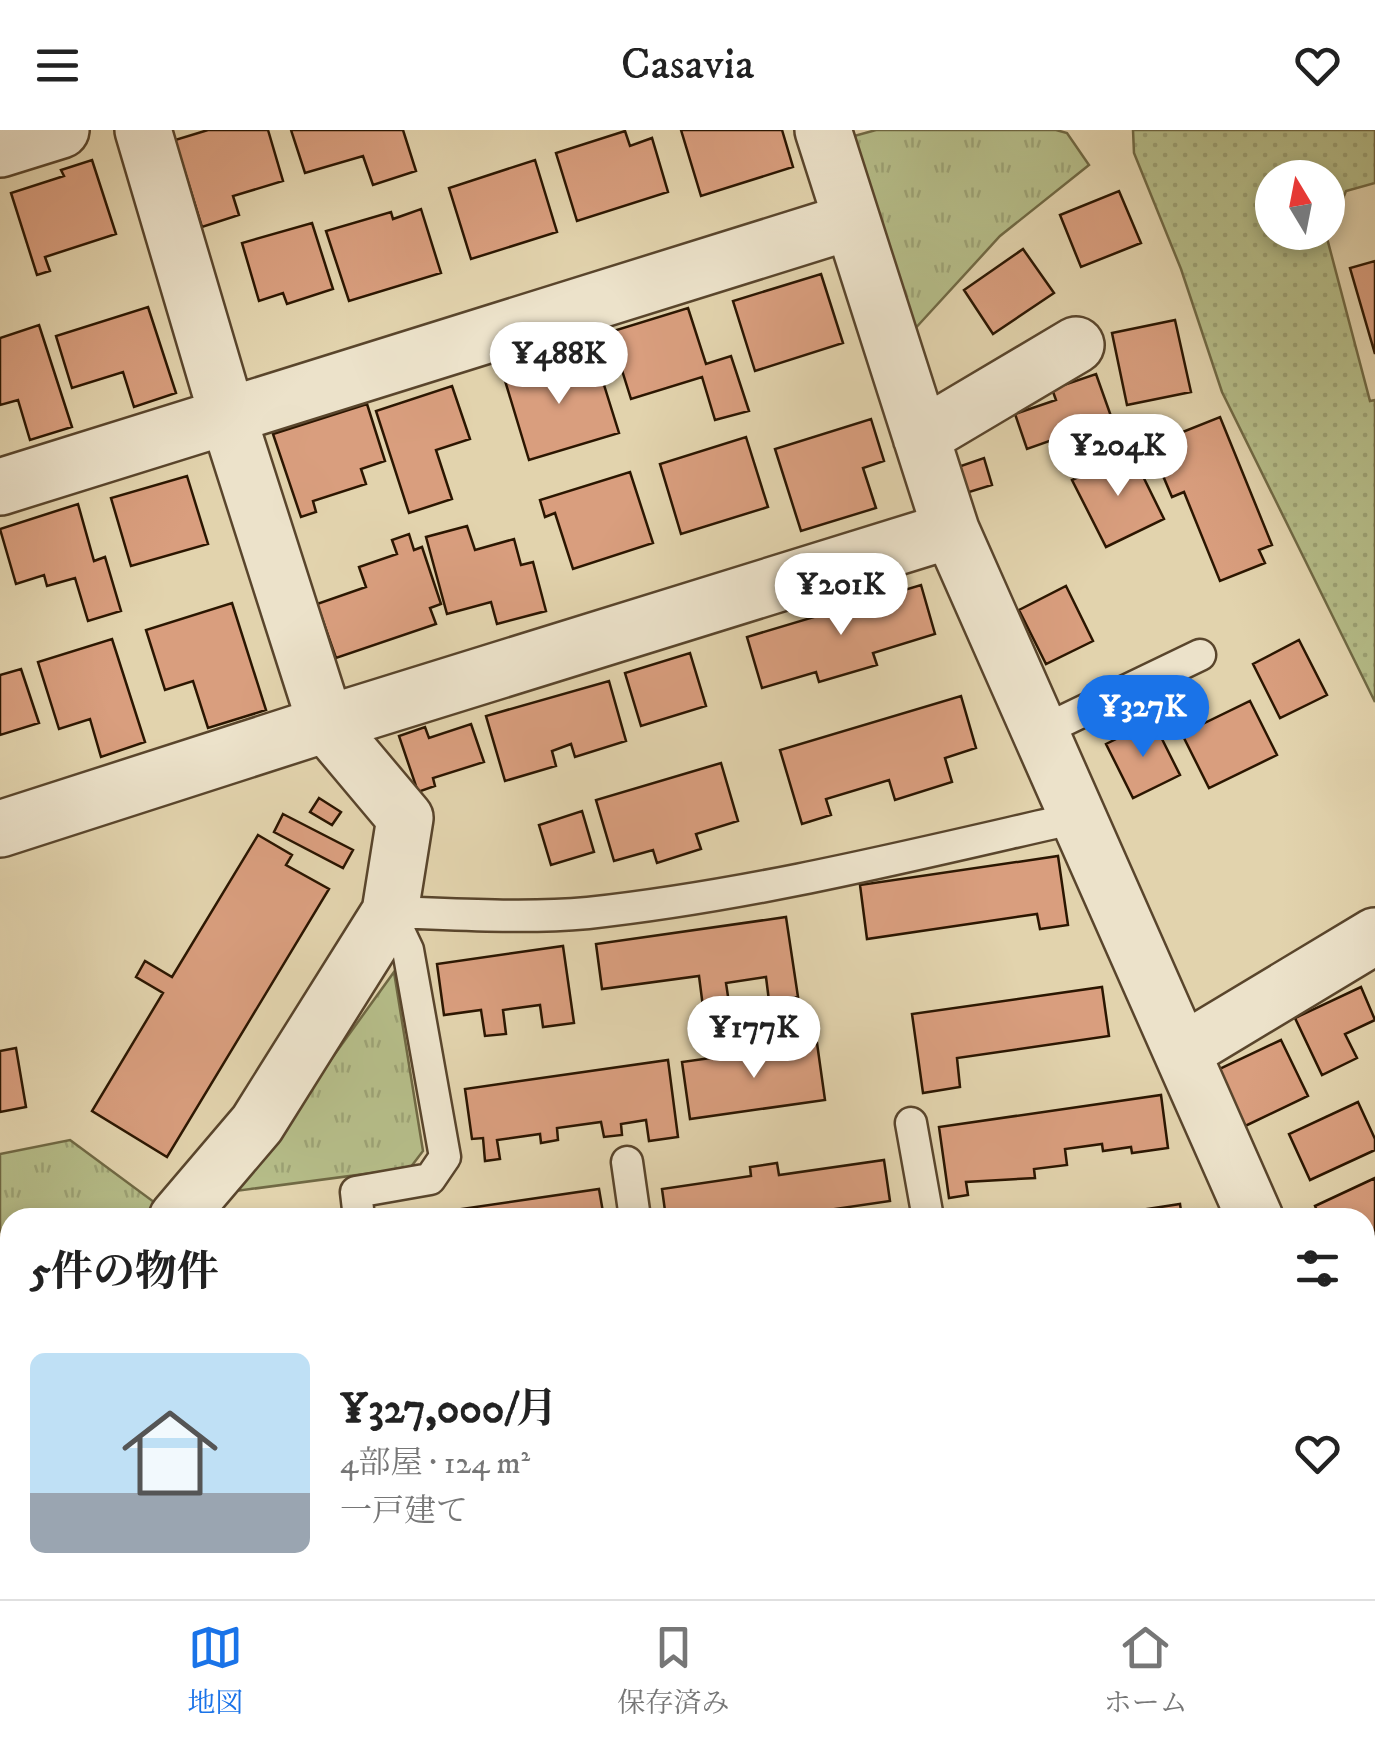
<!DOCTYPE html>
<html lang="ja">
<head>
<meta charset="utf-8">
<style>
  body { margin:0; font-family:"IM FELL DW Pica","Noto Serif JP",serif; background:#f2f2f2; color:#222; height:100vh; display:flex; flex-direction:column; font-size:38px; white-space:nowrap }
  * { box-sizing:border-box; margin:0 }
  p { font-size:32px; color:#767676 }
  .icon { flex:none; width:55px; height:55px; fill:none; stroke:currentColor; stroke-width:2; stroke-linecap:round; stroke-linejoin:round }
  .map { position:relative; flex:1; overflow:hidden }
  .drawer { position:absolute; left:0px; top:1078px; width:1375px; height:392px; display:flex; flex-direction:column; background:#fff; border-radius:30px 30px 0 0; box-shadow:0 5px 15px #0003 }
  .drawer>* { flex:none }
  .needle { width:65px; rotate:350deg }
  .fabs { position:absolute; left:1255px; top:30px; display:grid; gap:20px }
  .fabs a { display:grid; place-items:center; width:90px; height:90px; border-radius:50%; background:#fff; box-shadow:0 5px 15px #0003; font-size:50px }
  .price { position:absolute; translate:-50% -85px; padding:0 22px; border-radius:35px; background:#fff; color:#222; font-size:32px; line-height:65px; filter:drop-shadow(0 2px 5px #0008) }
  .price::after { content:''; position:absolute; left:50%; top:60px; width:30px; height:22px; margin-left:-15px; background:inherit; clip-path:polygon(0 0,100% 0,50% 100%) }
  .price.active { background:#1a73e8; color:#fff }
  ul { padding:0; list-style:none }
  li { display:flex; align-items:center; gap:30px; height:250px; padding:0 30px }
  li span { display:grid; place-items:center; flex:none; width:280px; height:200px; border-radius:15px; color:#555 }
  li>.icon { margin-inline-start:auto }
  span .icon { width:120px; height:120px; fill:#fffc; stroke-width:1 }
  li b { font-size:42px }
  h2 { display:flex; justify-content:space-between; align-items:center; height:120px; padding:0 30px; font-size:42px }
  header { display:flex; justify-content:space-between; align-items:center; height:130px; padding:0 30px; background:#fff; font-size:45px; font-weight:600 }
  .tabs { display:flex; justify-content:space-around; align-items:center; height:140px; border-top:2px solid #e0e0e0; background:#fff; font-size:28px; color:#767676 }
  .tabs a { display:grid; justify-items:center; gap:5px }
  .tabs .active { color:#1a73e8 }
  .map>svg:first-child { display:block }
  .grass { fill:url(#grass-dots); stroke:#706944; stroke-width:2.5; fill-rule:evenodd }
  .park { fill:url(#park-tufts); stroke:#706944; stroke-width:2.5 }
  .building { fill:#d99e7e; stroke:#2b1601; stroke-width:2.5 }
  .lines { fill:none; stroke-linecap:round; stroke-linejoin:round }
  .service-casing { stroke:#59452c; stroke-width:35 }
  .minor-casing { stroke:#59452c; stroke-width:60 }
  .tertiary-casing { stroke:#59452c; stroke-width:60 }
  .service { stroke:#ece2ca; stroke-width:30 }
  .minor { stroke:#ece2ca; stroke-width:55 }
  .tertiary { stroke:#ece2ca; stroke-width:55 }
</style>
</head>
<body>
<header><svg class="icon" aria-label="menu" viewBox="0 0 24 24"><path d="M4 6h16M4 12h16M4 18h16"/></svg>Casavia<svg class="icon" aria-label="heart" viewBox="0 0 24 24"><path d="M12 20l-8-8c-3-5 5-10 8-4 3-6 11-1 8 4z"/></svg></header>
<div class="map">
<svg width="1375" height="1469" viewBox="0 0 1375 1469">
  <defs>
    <pattern id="grass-dots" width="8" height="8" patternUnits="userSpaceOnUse" patternTransform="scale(2.5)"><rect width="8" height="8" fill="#b5bc88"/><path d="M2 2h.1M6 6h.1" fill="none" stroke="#9ca174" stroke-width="1.8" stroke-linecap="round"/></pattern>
    <pattern id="park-tufts" width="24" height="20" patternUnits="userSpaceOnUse" patternTransform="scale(2.5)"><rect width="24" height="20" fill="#b5bc88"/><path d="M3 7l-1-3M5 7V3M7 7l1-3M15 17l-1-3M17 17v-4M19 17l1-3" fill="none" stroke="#9ca174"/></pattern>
  </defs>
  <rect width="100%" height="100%" fill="#e2d3ad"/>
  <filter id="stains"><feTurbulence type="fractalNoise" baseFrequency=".002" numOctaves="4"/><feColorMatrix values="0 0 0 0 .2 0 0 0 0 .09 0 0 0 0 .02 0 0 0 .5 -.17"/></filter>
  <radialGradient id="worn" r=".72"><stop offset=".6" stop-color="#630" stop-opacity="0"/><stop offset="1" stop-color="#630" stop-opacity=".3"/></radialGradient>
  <path class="grass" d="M1133,0H1375V53L1346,61L1327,108L1370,271L1375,270V572L1222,262L1181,139L1134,23ZM1272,48H1328V102H1272Z"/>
  <path class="park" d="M876,0H1056L1067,3L1089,35L1000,106L912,202L843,9Z
    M394,842L423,1021L410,1038L236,1061Z
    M70,1010L158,1075L157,1087L10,1088V1102H0V1024Z"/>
  <path class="building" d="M208,0H268L283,51L233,66L239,85L202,97L175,10Z
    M291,0H403L416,41L373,55L363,26L305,43Z
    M681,0H782L793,37L701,66Z
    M625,1L630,16L652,8L668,62L577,91L556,23Z
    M92,30L116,104L45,127L50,141L37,145L11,63L64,46L61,40Z
    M535,30L557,102L471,129L449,58Z
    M1119,61L1141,113L1081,137L1060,85Z
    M421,79L441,143L349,171L326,101L391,82L393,89Z
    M312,93L333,159L287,174L283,163L259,171L242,113Z
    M1023,119L1054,163L993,204L964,160Z
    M1375,131V224L1350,138Z
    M821,144L843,213L755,241L733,171Z
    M148,177L176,263L134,277L123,242L72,258L56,206Z
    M688,178L706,234L731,226L749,281L715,290L702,247L631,269L610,202Z
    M1175,190L1191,262L1127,275L1112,203Z
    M39,195L72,297L30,310L18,270L0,275V208Z
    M555,228L558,240L583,232L586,243L599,239L619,303L529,330L503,244Z
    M1096,244L1112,289L1027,319L1015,284L1056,270L1052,259Z
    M452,256L470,309L436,320L452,369L409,383L376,281Z
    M367,274L385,331L361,339L366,354L313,371L316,382L301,387L273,304Z
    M1220,287L1272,415L1259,420L1265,433L1220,451L1184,362L1172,367L1150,315Z
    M871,289L884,331L863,338L876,378L801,401L775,319Z
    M746,307L768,377L681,404L660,334Z
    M1131,322L1164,389L1106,417L1072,350Z
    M984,328L992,355L966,363L958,337Z
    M630,342L653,413L573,439L555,383L545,387L540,370Z
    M187,346L208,414L131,436L111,368Z
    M78,374L94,431L105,427L121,481L88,491L75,448L47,456L44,445L16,454L0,399Z
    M467,396L475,420L514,409L521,435L533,432L546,481L497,494L491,472L447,484L426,407Z
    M409,404L414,420L422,417L441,474L430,478L436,494L336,528L317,474L366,457L359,437L397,424L392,410Z
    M921,455L935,504L873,523L877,535L819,552L816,542L762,558L747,507Z
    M1066,456L1093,511L1046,534L1019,480Z
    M232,473L266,580L208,598L193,551L165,560L146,500Z
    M112,509L145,612L101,627L90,589L59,599L38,532Z
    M1299,510L1327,565L1280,588L1253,534Z
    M690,523L706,576L641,596L625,543Z
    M21,539L39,593L0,605V545Z
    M609,551L626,611L575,627L571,614L552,621L556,636L505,651L486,586Z
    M961,566L976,618L945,628L952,652L895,670L889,650L826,669L831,685L802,694L780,620Z
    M1250,571L1277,625L1209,658L1182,604Z
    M1153,591L1180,645L1133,668L1106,614Z
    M471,594L484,632L433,648L435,656L418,662L399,606L425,597L429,608Z
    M721,633L738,691L696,704L701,719L657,733L653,720L614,731L596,670Z
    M319,668L341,682L332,695L310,682Z
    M582,681L594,722L551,735L539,695Z
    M283,684L353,720L343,738L274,702Z
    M258,705L292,725L286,735L329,759L167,1027L92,981L163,863L136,847L145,831L172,847Z
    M1058,726L1068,795L1040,799L1037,784L867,809L860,755Z
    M786,787L798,867L769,871L766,847L726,853L729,873L703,877L699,846L602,859L596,814Z
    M563,816L574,893L543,897L540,875L503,880L506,904L485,906L481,880L444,885L437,834Z
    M1102,857L1109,906L957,928L960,957L923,963L912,884Z
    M1361,857L1375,890L1345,904L1357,928L1322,945L1295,888Z
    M1281,910L1308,966L1241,998L1215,941Z
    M817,913L825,970L690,989L682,932Z
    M16,918L26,977L0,982V921Z
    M668,930L678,1007L649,1011L646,990L621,994L622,1005L604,1007L601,992L557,998L558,1010L541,1013L540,1004L497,1010L500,1029L485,1031L483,1008L472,1009L465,959Z
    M1161,965L1168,1018L1132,1023L1131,1017L1103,1021L1102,1014L1065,1019L1067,1035L1034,1039L1035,1048L966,1052L968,1065L949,1068L939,997Z
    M1358,972L1375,1009V1020L1310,1050L1289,1004Z
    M884,1030L890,1071L835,1079L837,1088H666L662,1059L751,1046L750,1037L777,1033L779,1045Z
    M1375,1048V1104L1365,1108V1088H1320L1315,1076Z
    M599,1059L604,1088H400Z
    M1180,1074L1182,1088H1089Z
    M10,1134V1184H0V1135Z
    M1366,1197L1372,1212L1375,1210V1278L1365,1254Z
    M0,1210H10V1262H2Z
    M10,1292V1400L0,1402V1294Z
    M87,1460H136L130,1461L131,1469H89Z
    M260,1460H376L377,1469H262Z
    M571,1460H600L601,1469H572Z
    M1099,1460H1182L1184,1469H1101Z
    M1287,1460H1340L1343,1469H1290Z"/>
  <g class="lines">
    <defs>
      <path id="service" d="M1042,601L1200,525
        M911,993L928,1088
        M627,1032L635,1088
        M359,1088L356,1062L430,1049L445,1027L408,820L390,782C455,784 523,789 588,783C754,765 917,724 1080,687
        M1365,1385L1375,1425
        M407,1460L409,1469
        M685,1460L686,1469
        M1066,1460L1068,1469
        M1256,1460L1258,1469"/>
      <path id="minor" d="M143,0L227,284L326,594L405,688L390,782L257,994L177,1088
        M823,0L951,400L1255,1088
        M0,19L61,0
        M921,307L1076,215
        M0,357L852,91
        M0,699L326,594L951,400
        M1184,921L1375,806
        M225,1460L226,1469"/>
      <path id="tertiary" d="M1365,1340L1375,1336
        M837,1469L874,1460"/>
    </defs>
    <use href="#service" class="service-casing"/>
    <use href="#minor" class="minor-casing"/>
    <use href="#tertiary" class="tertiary-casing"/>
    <use href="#service" class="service"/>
    <use href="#minor" class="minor"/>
    <use href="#tertiary" class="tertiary"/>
  </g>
  <rect width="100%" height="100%" filter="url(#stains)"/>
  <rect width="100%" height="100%" fill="url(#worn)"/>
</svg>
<div class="fabs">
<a><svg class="needle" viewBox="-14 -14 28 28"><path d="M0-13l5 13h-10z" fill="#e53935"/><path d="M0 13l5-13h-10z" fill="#767676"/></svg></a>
</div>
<b class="price" style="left:559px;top:277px">¥488K</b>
<b class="price" style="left:1118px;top:369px">¥204K</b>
<b class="price" style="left:841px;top:508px">¥201K</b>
<b class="price active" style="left:1143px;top:630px">¥327K</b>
<b class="price" style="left:754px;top:951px">¥177K</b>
<section class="drawer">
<h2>5件の物件<svg class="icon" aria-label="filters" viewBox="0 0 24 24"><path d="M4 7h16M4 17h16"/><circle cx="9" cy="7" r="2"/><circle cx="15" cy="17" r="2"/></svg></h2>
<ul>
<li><span style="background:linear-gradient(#bfe0f5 70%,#9aa5b1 0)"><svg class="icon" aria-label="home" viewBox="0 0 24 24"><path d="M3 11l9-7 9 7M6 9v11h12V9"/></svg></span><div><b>¥327,000/月</b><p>4部屋 · 124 m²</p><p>一戸建て</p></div><svg class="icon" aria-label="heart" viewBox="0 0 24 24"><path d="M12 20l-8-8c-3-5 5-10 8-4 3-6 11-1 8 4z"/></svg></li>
</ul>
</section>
</div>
<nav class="tabs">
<a class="active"><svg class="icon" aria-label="map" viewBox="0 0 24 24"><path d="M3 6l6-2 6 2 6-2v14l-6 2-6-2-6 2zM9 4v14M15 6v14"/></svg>地図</a>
<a><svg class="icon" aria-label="saved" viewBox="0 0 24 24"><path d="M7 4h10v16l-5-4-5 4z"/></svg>保存済み</a>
<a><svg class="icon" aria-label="home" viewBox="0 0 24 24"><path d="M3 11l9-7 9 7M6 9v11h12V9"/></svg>ホーム</a>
</nav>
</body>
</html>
